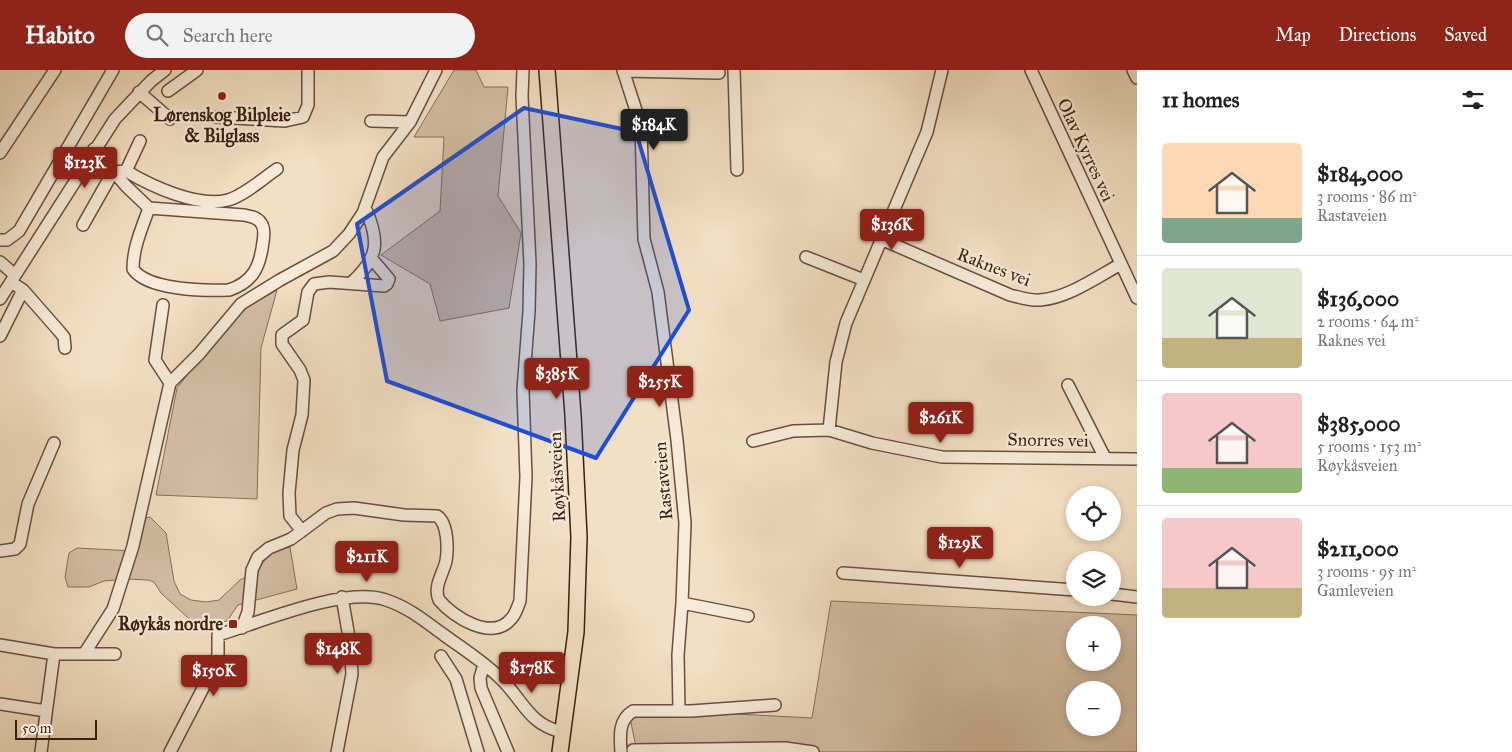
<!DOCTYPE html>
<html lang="en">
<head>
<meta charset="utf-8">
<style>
  body { margin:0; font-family:"IM FELL Great Primer",serif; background:#f2f2f2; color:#222; height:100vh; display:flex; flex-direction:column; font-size:19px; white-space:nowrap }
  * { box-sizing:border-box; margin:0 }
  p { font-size:16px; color:#767676 }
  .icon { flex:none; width:28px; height:28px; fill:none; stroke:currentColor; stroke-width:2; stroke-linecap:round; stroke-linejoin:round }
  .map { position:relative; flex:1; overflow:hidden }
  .sheet { display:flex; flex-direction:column; background:#fff; width:375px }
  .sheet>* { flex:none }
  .buttons { position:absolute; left:1066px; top:416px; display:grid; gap:10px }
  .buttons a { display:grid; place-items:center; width:55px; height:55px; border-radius:50%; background:#fff; box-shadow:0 2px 8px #0003; font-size:25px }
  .scale { position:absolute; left:15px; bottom:12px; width:82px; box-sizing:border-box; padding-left:5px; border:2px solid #3d1e11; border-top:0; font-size:14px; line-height:18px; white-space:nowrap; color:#3d1e11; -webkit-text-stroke:4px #f7ead8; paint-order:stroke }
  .price { position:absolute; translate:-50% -42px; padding:0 11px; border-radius:5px; background:#8f2418; color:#fff; font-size:16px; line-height:32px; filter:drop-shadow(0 1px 2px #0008) }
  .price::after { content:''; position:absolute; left:50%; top:30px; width:15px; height:11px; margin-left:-8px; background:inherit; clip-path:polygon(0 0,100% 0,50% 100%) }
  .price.active { background:#222; color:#fff }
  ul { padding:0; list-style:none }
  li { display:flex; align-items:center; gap:15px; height:125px; padding:0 25px }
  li+li { border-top:1px solid #e0e0e0 }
  li span { display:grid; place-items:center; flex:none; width:140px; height:100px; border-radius:5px; color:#555 }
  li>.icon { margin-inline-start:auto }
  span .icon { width:60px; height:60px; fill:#fffc; stroke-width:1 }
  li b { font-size:21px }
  h2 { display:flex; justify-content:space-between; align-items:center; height:60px; padding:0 25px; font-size:21px }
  header { display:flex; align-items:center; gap:30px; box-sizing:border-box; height:70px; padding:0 25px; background:#8f2418; color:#fff }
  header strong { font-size:24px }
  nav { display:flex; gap:28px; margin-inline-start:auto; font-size:18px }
  .search { width:350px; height:45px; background:#f2f2f2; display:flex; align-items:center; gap:12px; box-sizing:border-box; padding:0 18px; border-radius:28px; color:#767676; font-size:19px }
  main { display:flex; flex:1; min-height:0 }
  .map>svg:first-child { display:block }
  .green { fill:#d4bea5; stroke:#886e5b; fill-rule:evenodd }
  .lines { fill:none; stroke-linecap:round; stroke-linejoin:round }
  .minor-casing { stroke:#6a4e3e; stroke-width:14 }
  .major-casing { stroke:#3d1e11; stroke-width:18 }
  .minor { stroke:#f7ead8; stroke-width:11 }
  .major { stroke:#f3dfc3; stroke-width:15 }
  .marked { fill:#1d4ed8; fill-opacity:0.2; stroke:#1d4ed8; stroke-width:4; stroke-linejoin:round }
  .poi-dot { fill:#8f2418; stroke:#f7ead8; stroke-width:2 }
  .labels { text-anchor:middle; stroke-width:4.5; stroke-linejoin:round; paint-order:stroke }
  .poi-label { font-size:18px; font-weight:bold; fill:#3d1e11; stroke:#f7ead8 }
  .street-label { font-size:18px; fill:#3d1e11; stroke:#f7ead8 }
</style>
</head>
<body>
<header>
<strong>Habito</strong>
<div class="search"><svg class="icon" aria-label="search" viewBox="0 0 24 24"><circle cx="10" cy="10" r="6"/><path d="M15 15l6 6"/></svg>Search here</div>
<nav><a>Map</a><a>Directions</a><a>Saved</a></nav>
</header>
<main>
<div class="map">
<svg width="1137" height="682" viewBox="0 0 1137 682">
  <rect width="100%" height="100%" fill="#f3dfc3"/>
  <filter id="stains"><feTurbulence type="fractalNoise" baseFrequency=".004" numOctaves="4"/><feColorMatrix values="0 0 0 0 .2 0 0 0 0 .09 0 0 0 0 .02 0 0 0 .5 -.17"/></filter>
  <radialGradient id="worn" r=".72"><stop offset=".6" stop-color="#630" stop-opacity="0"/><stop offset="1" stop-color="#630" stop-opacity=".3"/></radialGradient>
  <path class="green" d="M454,0H476L484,17H508L498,126L521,163L509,238L440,251L430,214L381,185L440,141L444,67H414Z
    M277,220L261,278L257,429L156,425L177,318L234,245Z
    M150,447L166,463L174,511L180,524L191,530L206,532L219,530L240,510L256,502L271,482L290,477L297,519L238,535L227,551L198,557L161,523L154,512L148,510L127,509L104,511L89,517H68L65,507L69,483L77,478L134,481L145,448Z
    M831,531L1137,545V682H637L629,643L679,641L812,648ZM1075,555H1112V592H1075ZM1075,620H1112V658H1075Z"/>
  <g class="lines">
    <defs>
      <path id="minor" d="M623,0L641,56L644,169L658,222L677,370L685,453L682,533L678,585L679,641
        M734,0L737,100
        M1031,0L1137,228
        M1133,0L1137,8
        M623,1L719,3
        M168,21L197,0
        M139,22L170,49
        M216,47L285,51L303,47L308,35V0
        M371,51L410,52
        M94,79L126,116L149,138L244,145C250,146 257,147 261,153C265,158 264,166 263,172C260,197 253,212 229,220C204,221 147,220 133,199C133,177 142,158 149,138
        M0,83L55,0
        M126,101C151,116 198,138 228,130C245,125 262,109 277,99
        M83,155L113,102L126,101L140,71
        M0,170H7L19,161L113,0
        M883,170L1010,225C1019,227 1030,231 1040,230C1068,228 1097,207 1121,194
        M806,187L864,210
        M0,192L15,205
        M11,212L23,220L59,261L64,267L65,278
        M351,213C379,188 380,171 365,137
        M0,229L115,49L151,11L165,0
        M0,266L23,220
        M170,313L199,284L241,234L280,210L333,181L349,164L363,143L383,87L410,52L436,0
        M1068,315L1105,388
        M829,360L836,292L846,253L927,62L942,0
        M753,371L793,361L829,360L872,373L942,387L1137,389
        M302,461L290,446L289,423L293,380L302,345L304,310L300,300L282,274V265L303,250L308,222L314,214L329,212L384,216L387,214L389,209L372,189
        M0,481L15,479L20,474L28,434L54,373
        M843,503L1075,520
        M1112,524L1137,527
        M682,533L748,546
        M242,558L248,542L252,500L258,487L269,478L291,469L326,443L337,439L354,438L404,445L437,446C448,453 448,479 446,491C443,504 433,517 439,530C453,547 492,572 511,549C516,544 517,538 520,531L526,407L523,320L529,241L530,194L522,26L523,0
        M0,575L54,584H115
        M84,584L113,539L133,476L170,313L155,290L163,235
        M441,586L456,609L478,682
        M484,594L480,608L481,618L508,682
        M0,634L46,641
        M633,680L785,678L813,682
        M41,682L54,584
        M170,682L215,595L218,584V565C261,552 345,516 386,530C408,537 426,552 444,565C463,579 484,592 501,609C524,631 528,654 562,662
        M337,682L352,604L350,573L342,527
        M621,682C620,667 618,650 633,641H691L775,635"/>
      <path id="major" d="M547,0L573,345L579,467L576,562L560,682"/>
    </defs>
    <use href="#minor" class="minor-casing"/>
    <use href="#major" class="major-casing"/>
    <use href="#minor" class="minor"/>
    <use href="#major" class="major"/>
  </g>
  <path class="marked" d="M524,38L636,62L689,240L596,388L387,311L357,154Z"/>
  <g class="poi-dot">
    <circle cx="222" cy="26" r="5"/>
    <rect x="228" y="549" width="10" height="10" rx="2.5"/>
  </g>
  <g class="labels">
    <g class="poi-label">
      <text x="222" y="51">Lørenskog Bilpleie<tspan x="222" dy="21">&amp; Bilglass</tspan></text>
      <text x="223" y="560" text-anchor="end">Røykås nordre</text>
    </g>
    <g class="street-label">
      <text transform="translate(1086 80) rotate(65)" y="6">Olav Kyrres vei</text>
      <text transform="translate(994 197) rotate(21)" y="6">Raknes vei</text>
      <text transform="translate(1048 370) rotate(1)" y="6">Snorres vei</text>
      <text transform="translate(557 407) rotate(-93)" y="6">Røykåsveien</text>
      <text transform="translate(663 411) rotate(-95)" y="6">Rastaveien</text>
    </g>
  </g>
  <rect width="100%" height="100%" filter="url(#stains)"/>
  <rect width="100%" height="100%" fill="url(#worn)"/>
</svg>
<div class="buttons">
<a><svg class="icon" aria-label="locate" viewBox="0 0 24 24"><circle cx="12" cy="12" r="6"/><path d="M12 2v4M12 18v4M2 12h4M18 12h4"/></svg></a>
<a><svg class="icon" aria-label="layers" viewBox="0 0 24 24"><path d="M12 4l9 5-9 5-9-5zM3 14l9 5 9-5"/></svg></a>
<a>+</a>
<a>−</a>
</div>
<div class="scale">50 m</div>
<b class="price active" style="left:654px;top:81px">$184K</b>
<b class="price" style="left:85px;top:119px">$123K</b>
<b class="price" style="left:892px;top:181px">$136K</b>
<b class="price" style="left:557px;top:330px">$385K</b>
<b class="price" style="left:660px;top:338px">$255K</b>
<b class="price" style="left:941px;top:374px">$261K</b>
<b class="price" style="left:960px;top:499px">$129K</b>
<b class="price" style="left:367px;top:513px">$211K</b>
<b class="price" style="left:338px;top:605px">$148K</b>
<b class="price" style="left:532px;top:624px">$178K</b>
<b class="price" style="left:214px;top:627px">$150K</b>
</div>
<section class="sheet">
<h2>11 homes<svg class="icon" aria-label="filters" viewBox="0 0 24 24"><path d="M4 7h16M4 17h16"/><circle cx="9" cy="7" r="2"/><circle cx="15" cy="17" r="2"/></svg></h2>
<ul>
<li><span style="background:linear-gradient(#ffd9b3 75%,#7fa58c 0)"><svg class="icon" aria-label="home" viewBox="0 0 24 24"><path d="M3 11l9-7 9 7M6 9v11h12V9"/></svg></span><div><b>$184,000</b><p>3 rooms · 86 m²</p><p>Rastaveien</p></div></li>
<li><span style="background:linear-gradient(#dfe7d0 70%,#c2b280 0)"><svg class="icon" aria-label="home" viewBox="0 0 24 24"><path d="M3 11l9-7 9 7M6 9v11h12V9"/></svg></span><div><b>$136,000</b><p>2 rooms · 64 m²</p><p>Raknes vei</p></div></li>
<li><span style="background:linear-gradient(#f6c9c9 75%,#8fb573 0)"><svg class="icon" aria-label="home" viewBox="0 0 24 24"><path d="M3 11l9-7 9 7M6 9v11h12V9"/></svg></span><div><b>$385,000</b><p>5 rooms · 153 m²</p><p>Røykåsveien</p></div></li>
<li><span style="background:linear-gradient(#f6c9c9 70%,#c2b280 0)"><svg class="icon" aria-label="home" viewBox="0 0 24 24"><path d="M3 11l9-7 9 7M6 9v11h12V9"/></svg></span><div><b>$211,000</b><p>3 rooms · 95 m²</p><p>Gamleveien</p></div></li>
</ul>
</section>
</main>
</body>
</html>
